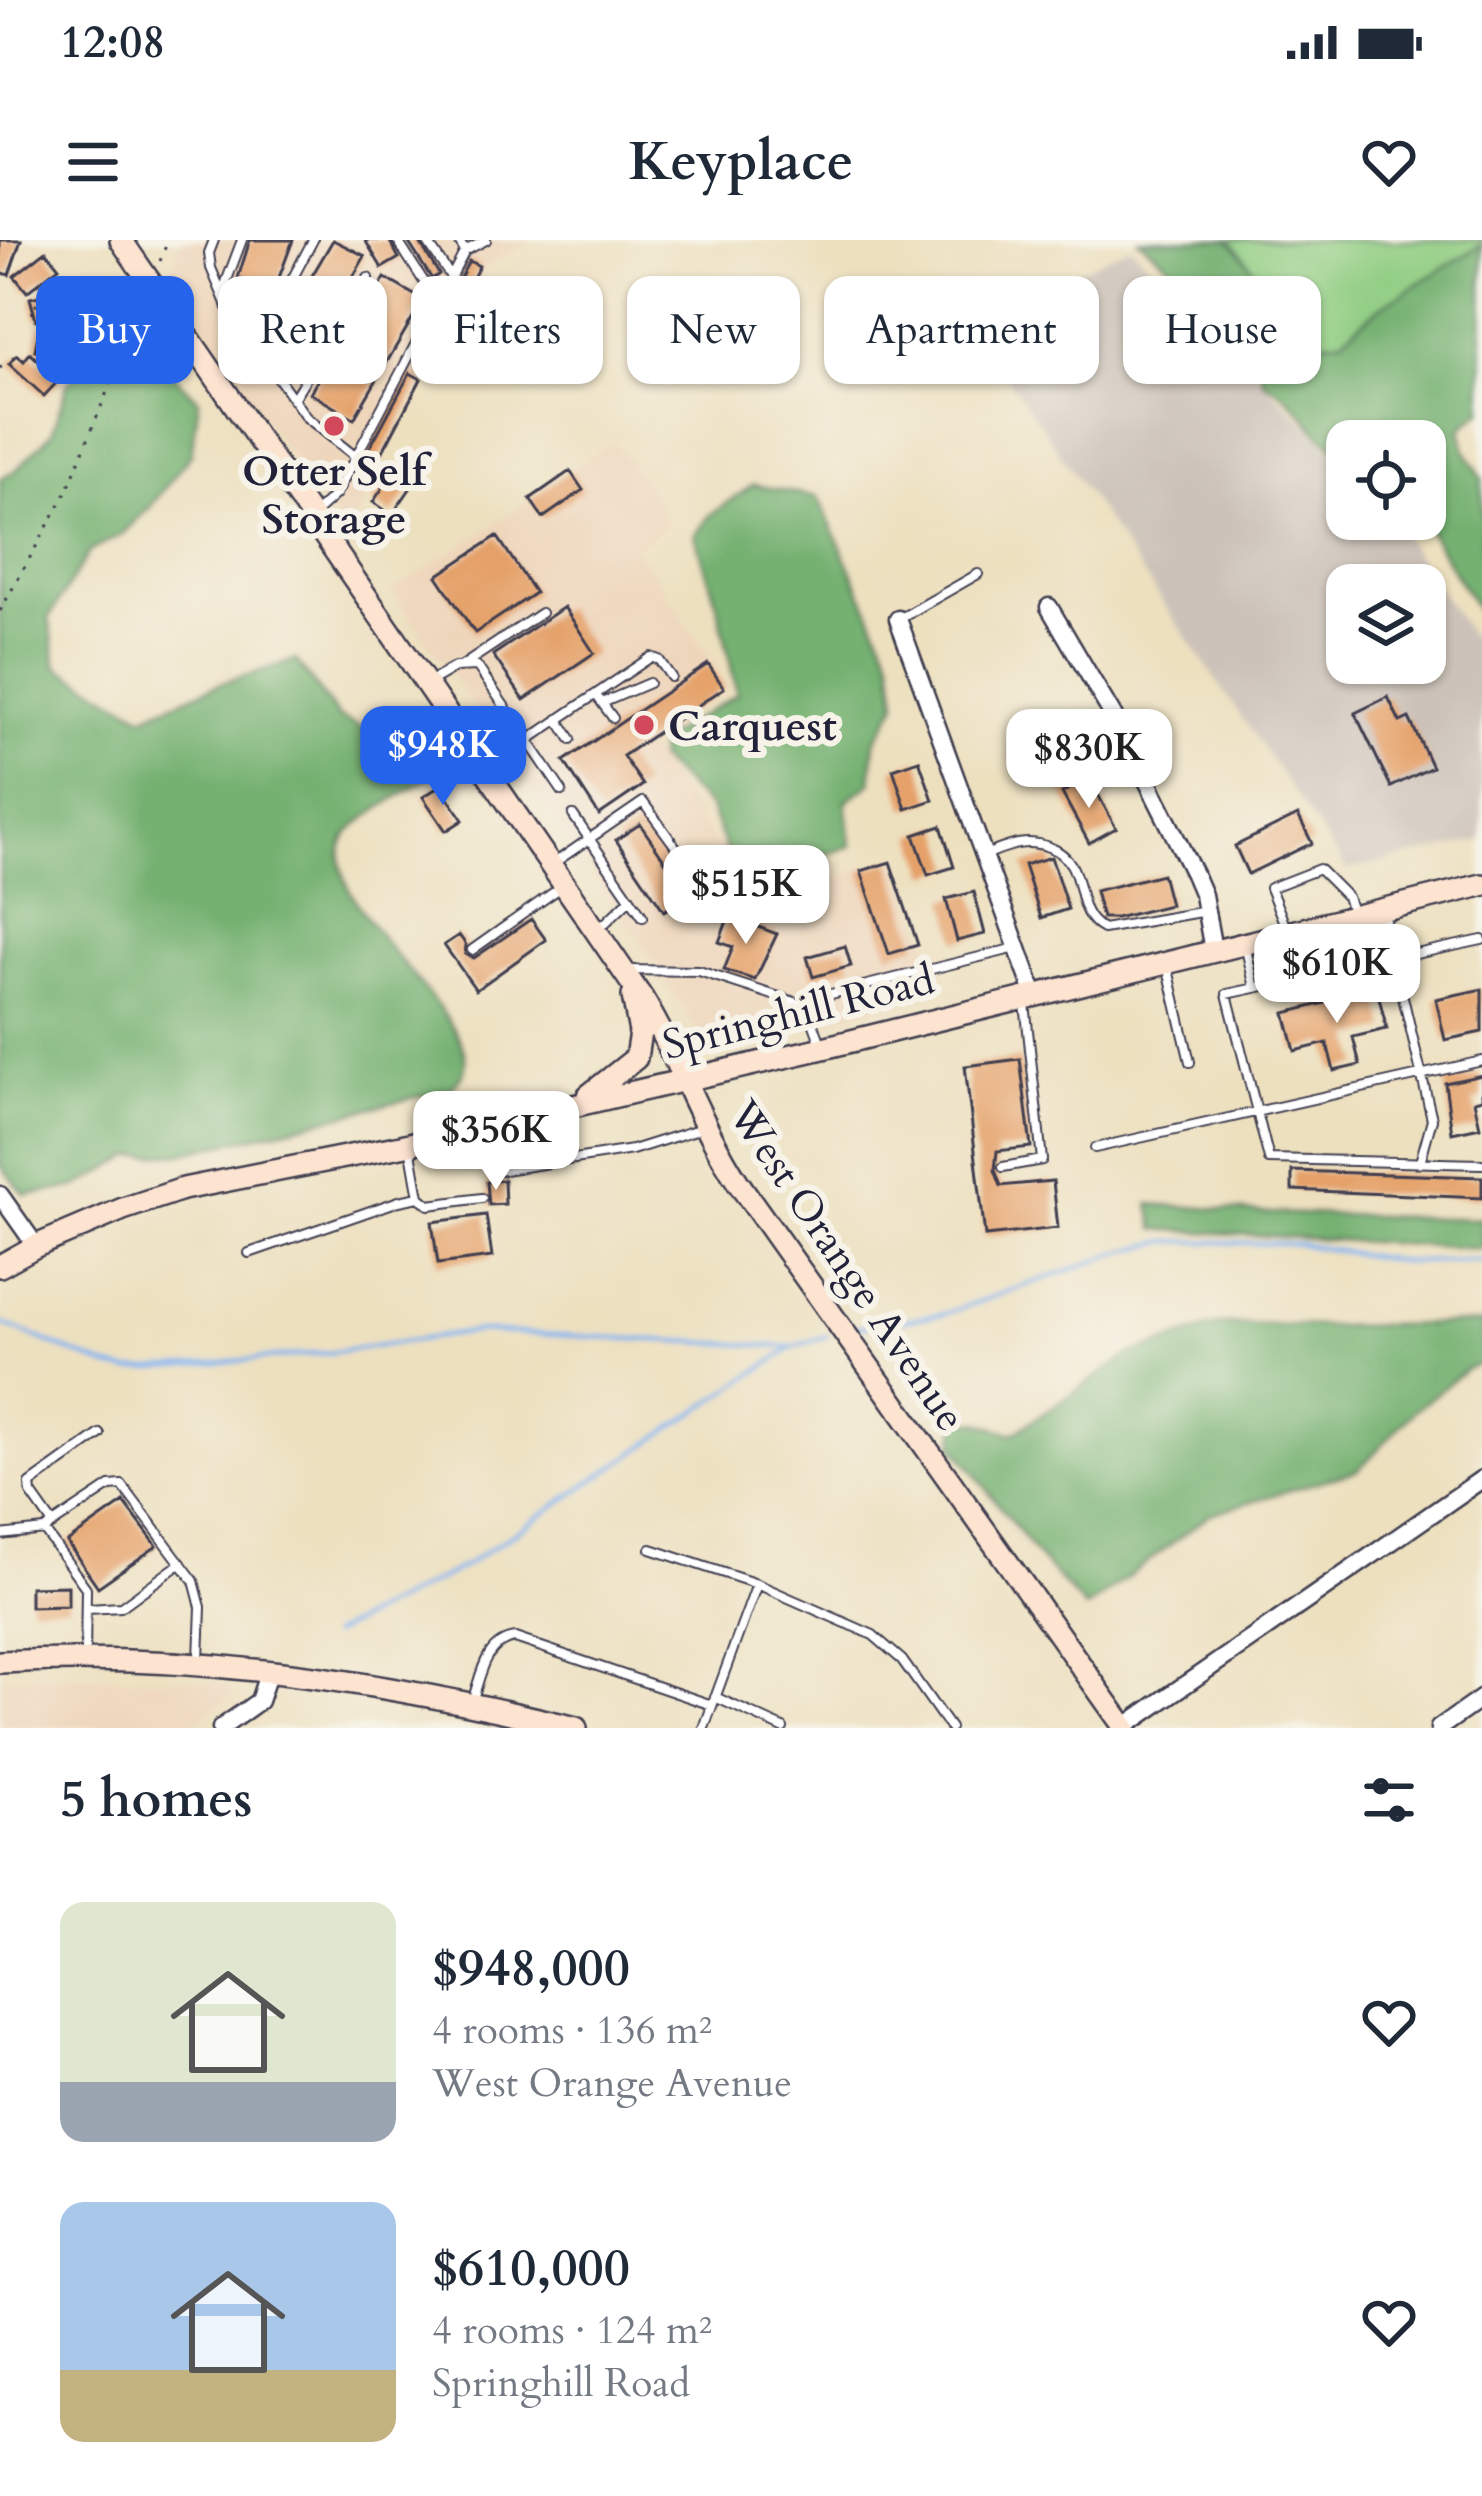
<!DOCTYPE html>
<html lang="en">
<head>
<meta charset="utf-8">
<style>
  body { margin:0; font-family:Cardo,serif; background:#f2f2f3; color:#1f2937; height:100vh; display:flex; flex-direction:column; font-size:45px; white-space:nowrap }
  * { box-sizing:border-box; margin:0 }
  p { font-size:39px; color:#747a83 }
  .icon { flex:none; width:66px; height:66px; fill:none; stroke:currentColor; stroke-width:2; stroke-linecap:round; stroke-linejoin:round }
  .map { position:relative; height:1488px; overflow:hidden }
  .sheet { display:flex; flex-direction:column; background:#fff; flex:1 }
  .sheet>* { flex:none }
  .banner { position:absolute; left:36px; top:36px; width:1410px; height:108px; display:flex; gap:24px }
  .fabs { position:absolute; left:1326px; top:180px; display:grid; gap:24px }
  .fabs a { display:grid; place-items:center; width:120px; height:120px; border-radius:24px; background:#fff; box-shadow:0 3px 9px #0004; font-size:60px }
  .price { position:absolute; translate:-50% -102px; padding:0 27px; border-radius:24px; background:#fff; color:#222; font-size:39px; line-height:78px; filter:drop-shadow(0 3px 6px #0008) }
  .price::after { content:''; position:absolute; left:50%; top:72px; width:36px; height:27px; margin-left:-18px; background:inherit; clip-path:polygon(0 0,100% 0,50% 100%) }
  .price.active { background:#2563eb; color:#fff }
  ul { padding:0; list-style:none }
  li { display:flex; align-items:center; gap:36px; height:300px; padding:0 60px }
  li span { display:grid; place-items:center; flex:none; width:336px; height:240px; border-radius:24px; color:#555 }
  li>.icon { margin-inline-start:auto }
  span .icon { width:144px; height:144px; fill:#fffc; stroke-width:1 }
  li b { font-size:51px }
  h2 { display:flex; justify-content:space-between; align-items:center; height:144px; padding:0 60px; font-size:51px }
  .tag { padding:0 42px; border-radius:24px; background:#fff; box-shadow:0 3px 9px #0004; font-size:42px; line-height:108px }
  .tag.active { background:#2563eb; color:#fff }
  .status { display:flex; justify-content:space-between; align-items:center; height:84px; padding:0 60px; background:#fff; direction:ltr }
  .status svg { height:33px; fill:currentColor }
  header { display:flex; justify-content:space-between; align-items:center; height:156px; padding:0 60px; background:#fff; font-size:54px; font-weight:600 }
  .map>svg:first-child { display:block }
  .built { fill:#eed6bb }
  .industrial { fill:#ccc2b9; fill-rule:evenodd }
  .green { fill:#91ce83; stroke:#5a785f; stroke-width:3 }
  .forest { fill:#74b171; stroke:#4b6a56; stroke-width:3 }
  .lines { fill:none; stroke-linecap:round; stroke-linejoin:round }
  .stream { stroke:#84b5f0; stroke-width:4.5 }
  .building { fill:#e5a169 }
  .service-casing { stroke:#403e4f; stroke-width:12 }
  .minor-casing { stroke:#403e4f; stroke-width:21 }
  .secondary-casing { stroke:#403e4f; stroke-width:26 }
  .path { stroke:#403e4f; stroke-width:3; stroke-dasharray:3 9; stroke-linecap:butt }
  .service { stroke:#fff; stroke-width:8 }
  .minor { stroke:#fff; stroke-width:16 }
  .secondary { stroke:#fde4d1; stroke-width:21 }
  .secondary-bridge-casing { stroke:#403e4f; stroke-width:26; stroke-linecap:butt }
  .secondary-bridge { stroke:#fde4d1; stroke-width:21 }
  .poi-dot { fill:#d1495b; stroke:#f7f3e8; stroke-width:4.5 }
  .labels { text-anchor:middle; stroke-width:12; stroke-linejoin:round; paint-order:stroke }
  .poi-label { font-size:42px; font-weight:bold; fill:#22223b; stroke:#f7f3e8 }
  .street-label { font-size:42px; fill:#22223b; stroke:#f7f3e8 }
</style>
</head>
<body>
<div class="status"><b>12:08</b><svg viewBox="0 0 49 12"><path d="M0 12V9h3v3zM5 12V6h3v6zM10 12V3h3v9zM15 12V0h3v12zM26 1h20v11H26zM47 4h2v5h-2z"/></svg></div>
<header><svg class="icon" aria-label="menu" viewBox="0 0 24 24"><path d="M4 6h16M4 12h16M4 18h16"/></svg>Keyplace<svg class="icon" aria-label="heart" viewBox="0 0 24 24"><path d="M12 20l-8-8c-3-5 5-10 8-4 3-6 11-1 8 4z"/></svg></header>
<div class="map">
<svg width="1482" height="1488" viewBox="0 0 1482 1488">
  <rect width="100%" height="100%" fill="#f7f3e8"/>
  <filter id="ink" filterUnits="userSpaceOnUse"><feTurbulence type="fractalNoise" baseFrequency=".00833" numOctaves="2"/><feDisplacementMap in="SourceGraphic" scale="24" xChannelSelector="R" yChannelSelector="G"/><feConvolveMatrix kernelMatrix="1 2 1 2 8 2 1 2 1" color-interpolation-filters="sRGB"/></filter>
  <filter id="wash" filterUnits="userSpaceOnUse"><feTurbulence type="fractalNoise" baseFrequency=".004" numOctaves="4" result="noise"/><feDisplacementMap in="SourceGraphic" scale="48" xChannelSelector="R" yChannelSelector="G"/><feGaussianBlur stdDeviation="2.7" result="paint"/><feColorMatrix in="noise" values="0 0 0 0 0 0 0 0 0 0 0 0 0 0 0 0 0 1.4 0 .05"/><feComposite in="paint" operator="in"/></filter>
  <g filter="url(#wash)">
    <rect width="100%" height="100%" fill="#ede0bf"/>
    <path class="built" d="M181,0H533L488,25L376,230L381,234L344,295L167,37Z
      M613,200L652,253L668,285L636,307L729,448L647,505L760,667L895,616L945,749L836,779L707,807L634,693L391,351L500,281Z
      M40,1436L192,1439L228,1445L232,1456L186,1488H0V1439Z"/>
    <path class="industrial" d="M1131,6L1347,226V279H1392L1482,414V600L1347,630L970,83ZM1347,345H1425V423H1347Z"/>
    <path class="green" d="M1225,0H1482V34L1325,141Z"/>
    <path class="forest" d="M1139,0H1229L1297,81L1321,102L1342,99L1380,67L1482,5V171L1461,188L1465,209L1482,239V379L1422,279H1425V201H1347V215C1309,194 1303,161 1264,142L1245,87Z
      M146,108L199,160L191,214L150,267L122,294L89,312L49,378L57,427L144,476L219,444L296,420L339,478L370,491L403,480L433,503L440,530C419,545 362,576 348,594C305,650 458,760 465,817C467,831 459,840 450,849L184,913L132,916L77,947L25,955L0,925V239L16,230L52,193L67,145L89,117Z
      M753,245L818,257L892,420L897,463L875,502L871,543L846,561L851,606L787,628L767,652L737,639L710,568L659,520L658,502L737,454L718,367L695,295L710,275Z
      M1150,964L1269,973L1482,979V1009L1155,989Z
      M1482,1083V1123L1466,1129L1415,1170L1358,1230L1210,1274L1086,1369L1036,1314L954,1206L957,1181L979,1182L1013,1194L1129,1115L1220,1084L1337,1086Z"/>
    <g class="lines">
      <path class="stream" d="M0,1083L109,1127L128,1131L327,1113L479,1091L793,1107L827,1096
        M856,1087L944,1074L1118,1013L1167,1001L1298,1004L1405,1022L1482,1021
        M331,1395L463,1327L789,1110"/>
    </g>
    <g id="blocks">
      <path class="building" d="M0,0H21L9,35L0,32Z
        M250,0H293L274,51L238,38Z
        M333,0L365,16L311,111L279,92Z
        M365,0H389L399,18L382,28Z
        M407,0H418L439,34L432,39Z
        M46,11L59,27L27,52L14,36Z
        M469,21L479,26L432,119L420,113L442,71L448,75L444,68Z
        M385,38L423,60L354,179L310,153L322,133L328,136Z
        M77,47L82,69L36,80L30,58Z
        M40,85L69,92L67,103L77,105L74,119L35,110Z
        M30,113L59,140L44,156L9,124L17,115L24,121Z
        M410,133L421,139L373,230L361,224Z
        M570,231L583,250L543,278L530,259Z
        M393,233L412,246L392,275L373,262Z
        M497,296L535,353L475,393L437,336Z
        M564,367L594,413L524,460L493,415Z
        M708,424L724,448L623,516L643,545L599,575L564,521Z
        M1388,457L1400,482L1409,478L1432,527L1391,547L1355,473Z
        M919,520L933,560L906,569L893,529Z
        M1089,538L1116,588L1089,603L1062,553Z
        M440,546L463,580L446,591L423,557Z
        M1298,575L1312,603L1248,634L1235,606Z
        M640,584L688,655L664,671L616,600Z
        M941,586L954,627L928,635L914,595Z
        M1051,617L1068,669L1041,678L1024,625Z
        M890,622L918,705L889,714L861,631Z
        M1162,634L1170,665L1116,678H1102L1095,651Z
        M974,652L985,694L957,701L946,659Z
        M729,676L777,694L755,740L724,730L733,707L719,702Z
        M531,679L546,700L476,750L444,705L459,695L466,705L465,714L474,718Z
        M845,706L851,726L813,737L807,717Z
        M1482,749V792L1445,800L1436,759Z
        M1377,750L1387,789L1353,797L1360,825L1334,831L1327,803L1295,811L1285,773Z
        M1020,819L1031,907L997,911L995,930L1001,946L1053,941L1058,988L985,996L965,826Z
        M1482,835V859L1474,861L1480,887L1452,893L1445,843Z
        M1292,931L1482,937V958L1292,950Z
        M504,940L505,964L489,965L487,942Z
        M486,975L492,1017L438,1024L432,982Z
        M124,1262L157,1306L98,1347L67,1302Z
        M68,1346V1366L30,1367V1347Z"/>
    </g>
  </g>
  <g filter="url(#ink)">
    <use href="#blocks" fill-opacity="0" stroke="#403e4f" stroke-width="3"/>
    <g class="lines">
      <defs>
        <path id="service" d="M214,0L209,13L211,28L227,66L306,177L356,217
          M397,0L437,62
          M426,0L451,37
          M458,0L465,11
          M222,53L242,0
          M256,107L313,0
          M293,159L368,38
          M314,274L336,254L465,11L486,0
          M901,378L978,334
          M462,426L541,373
          M429,442L455,427L477,426L562,551
          M599,459L613,478
          M602,463L649,443
          M558,479L571,499
          M488,527L651,417L659,420L671,437
          M573,575L643,677
          M985,615C1009,606 1024,598 1049,607C1092,623 1068,670 1103,689L1206,671
          M554,623L643,562L702,643
          M1383,673L1432,879L1420,922
          M1286,688L1270,648L1319,629L1347,657L1353,674
          M598,690L630,659
          M1482,700L1227,754L1269,919L1482,924
          M1246,709L1255,748
          M472,710L564,645
          M1167,725L1190,822
          M625,730L699,731L807,766L827,755L1016,708
          M807,766L821,804
          M505,883L515,928
          M410,906L419,957
          M1095,908L1482,821
          M1003,927L1042,920L1025,763
          M498,931L632,910L702,888
          M249,1013L399,961L419,957L429,965L482,958
          M53,1284L31,1253L30,1244L100,1194
          M0,1295L44,1290
          M651,1309L757,1344L873,1395L902,1420L950,1488
          M88,1369L121,1367L181,1323
          M85,1419L86,1348L44,1290L110,1246L122,1245L194,1341L201,1367L199,1419
          M715,1457L783,1488
          M472,1462C481,1436 484,1402 515,1398L712,1465
          M704,1488L757,1344"/>
        <path id="minor" d="M1049,367L1121,489L1194,634L1203,655L1213,710
          M898,379L1034,753
          M0,955L36,1006
          M1124,1487L1482,1239
          M221,1488L259,1461L269,1431
          M1439,1488L1482,1458"/>
        <path id="secondary" d="M121,0L138,25
          M162,59L642,758C679,818 700,885 739,944L1125,1488
          M588,856L636,818L640,792L633,756
          M0,1026L36,1006L123,969L183,949L401,906L823,808L1482,645
          M0,1422C195,1412 387,1442 576,1488"/>
      </defs>
      <use href="#service" class="service-casing"/>
      <use href="#minor" class="minor-casing"/>
      <use href="#secondary" class="secondary-casing"/>
      <path class="path" d="M160,21L168,0
        M0,33L3,34
        M33,74L31,66L41,64
        M12,118L17,114L24,120
        M0,126L3,133
        M0,371L66,253L143,63"/>
      <use href="#service" class="service"/>
      <use href="#minor" class="minor"/>
      <use href="#secondary" class="secondary"/>
      <defs>
        <path id="secondary-bridge" d="M138,25L162,59"/>
      </defs>
      <use href="#secondary-bridge" class="secondary-bridge-casing"/>
      <use href="#secondary-bridge" class="secondary-bridge"/>
    </g>
  </g>
  <g class="poi-dot">
    <circle cx="334" cy="186" r="12"/>
    <circle cx="644" cy="485" r="12"/>
  </g>
  <g class="labels">
    <g class="poi-label">
      <text x="334" y="245">Otter Self<tspan x="334" dy="48">Storage</tspan></text>
      <text x="668" y="500" text-anchor="start">Carquest</text>
    </g>
    <g class="street-label">
      <text transform="translate(798 771) rotate(-14)" y="15">Springhill Road</text>
      <text transform="translate(848 1025) rotate(56)" y="15">West Orange Avenue</text>
    </g>
  </g>
</svg>
<div class="fabs">
<a><svg class="icon" aria-label="locate" viewBox="0 0 24 24"><circle cx="12" cy="12" r="6"/><path d="M12 2v4M12 18v4M2 12h4M18 12h4"/></svg></a>
<a><svg class="icon" aria-label="layers" viewBox="0 0 24 24"><path d="M12 4l9 5-9 5-9-5zM3 14l9 5 9-5"/></svg></a>
</div>
<b class="price active" style="left:443px;top:568px">$948K</b>
<b class="price" style="left:1089px;top:571px">$830K</b>
<b class="price" style="left:746px;top:707px">$515K</b>
<b class="price" style="left:1337px;top:786px">$610K</b>
<b class="price" style="left:496px;top:953px">$356K</b>
<div class="banner">
<a class="tag active">Buy</a>
<a class="tag">Rent</a>
<a class="tag">Filters</a>
<a class="tag">New</a>
<a class="tag">Apartment</a>
<a class="tag">House</a>
</div>
</div>
<section class="sheet">
<h2>5 homes<svg class="icon" aria-label="filters" viewBox="0 0 24 24"><path d="M4 7h16M4 17h16"/><circle cx="9" cy="7" r="2"/><circle cx="15" cy="17" r="2"/></svg></h2>
<ul>
<li><span style="background:linear-gradient(#dfe7d0 75%,#9aa5b1 0)"><svg class="icon" aria-label="home" viewBox="0 0 24 24"><path d="M3 11l9-7 9 7M6 9v11h12V9"/></svg></span><div><b>$948,000</b><p>4 rooms · 136 m²</p><p>West Orange Avenue</p></div><svg class="icon" aria-label="heart" viewBox="0 0 24 24"><path d="M12 20l-8-8c-3-5 5-10 8-4 3-6 11-1 8 4z"/></svg></li>
<li><span style="background:linear-gradient(#a9c7e8 70%,#c2b280 0)"><svg class="icon" aria-label="home" viewBox="0 0 24 24"><path d="M3 11l9-7 9 7M6 9v11h12V9"/></svg></span><div><b>$610,000</b><p>4 rooms · 124 m²</p><p>Springhill Road</p></div><svg class="icon" aria-label="heart" viewBox="0 0 24 24"><path d="M12 20l-8-8c-3-5 5-10 8-4 3-6 11-1 8 4z"/></svg></li>
</ul>
</section>
</body>
</html>
